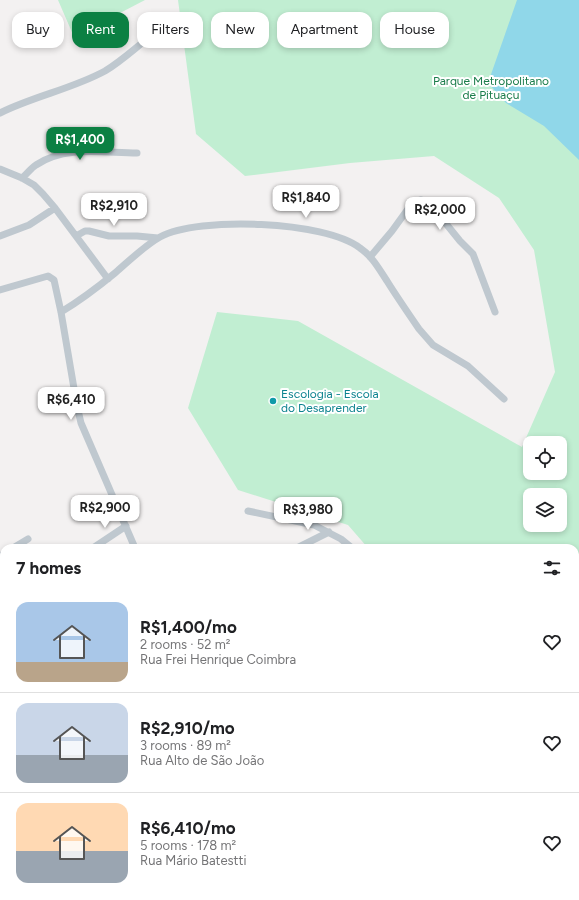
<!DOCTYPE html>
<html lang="en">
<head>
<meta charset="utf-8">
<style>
  body { margin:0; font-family:Figtree,sans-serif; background:#f6f6f6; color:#202124; height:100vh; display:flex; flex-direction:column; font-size:15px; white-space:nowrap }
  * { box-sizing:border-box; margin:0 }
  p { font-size:13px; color:#757577 }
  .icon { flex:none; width:22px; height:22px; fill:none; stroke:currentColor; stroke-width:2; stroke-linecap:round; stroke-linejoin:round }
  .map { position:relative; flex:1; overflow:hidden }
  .panel { position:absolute; left:0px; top:544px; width:579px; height:356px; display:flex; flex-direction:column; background:#fff; border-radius:12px 12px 0 0; box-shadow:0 2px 6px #0003 }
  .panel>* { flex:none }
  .guide { position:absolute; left:12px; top:12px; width:555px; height:36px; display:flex; gap:8px }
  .fabs { position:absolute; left:523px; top:436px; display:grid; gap:8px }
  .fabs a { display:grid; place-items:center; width:44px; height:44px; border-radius:8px; background:#fff; box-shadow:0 2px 6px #0003; font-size:20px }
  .price { position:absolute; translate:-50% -34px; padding:0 9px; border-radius:8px; background:#fff; color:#222; font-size:13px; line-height:26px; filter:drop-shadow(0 1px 2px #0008) }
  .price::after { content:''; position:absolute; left:50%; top:24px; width:12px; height:9px; margin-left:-6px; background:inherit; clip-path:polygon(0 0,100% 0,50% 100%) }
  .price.selected { background:#0b8043; color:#fff }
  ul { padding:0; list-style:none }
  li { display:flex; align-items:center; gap:12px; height:100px; padding:0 16px }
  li+li { border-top:1px solid #e0e0e0 }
  li span { display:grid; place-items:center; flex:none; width:112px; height:80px; border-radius:12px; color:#555 }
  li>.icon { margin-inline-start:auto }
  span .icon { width:48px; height:48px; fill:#fffc; stroke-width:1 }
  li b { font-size:17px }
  h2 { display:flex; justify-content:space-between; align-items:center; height:48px; padding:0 16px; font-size:17px }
  .pill { padding:0 14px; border-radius:12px; background:#fff; box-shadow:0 2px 6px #0003; font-size:14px; line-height:36px }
  .pill.selected { background:#0b8043; color:#fff }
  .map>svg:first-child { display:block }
  .green { fill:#c1eed2; fill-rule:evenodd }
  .water { fill:#90d7e9 }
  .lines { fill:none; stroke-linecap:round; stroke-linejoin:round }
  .street { stroke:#bfc8cf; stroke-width:7 }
  .culture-dot { fill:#0f9aa8; stroke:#fff; stroke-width:1.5 }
  .labels { text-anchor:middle; stroke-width:4; stroke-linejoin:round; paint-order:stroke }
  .park-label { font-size:12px; fill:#1b7d4b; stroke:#fff }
  .culture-label { font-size:12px; fill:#0d838f; stroke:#fff; text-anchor:start }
</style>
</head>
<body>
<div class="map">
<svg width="579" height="900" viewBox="0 0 579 900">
  <rect width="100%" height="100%" fill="#f3f1f1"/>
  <path class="green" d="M58,0H145L74,37Z
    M178,0H579V787L575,761V548H368L348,525L238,490L188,408L217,312L298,321L522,447L555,372L534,250L499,198L434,156L350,163L245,176L196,134ZM530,443H560V473H530ZM530,495H560V525H530Z
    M579,837V900H570L571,896H575V860Z"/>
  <path class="water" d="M517,0H579V160L544,126L506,103L488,83Z
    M578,572H579V643L575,640V573Z"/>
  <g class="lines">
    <path class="street" d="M0,113C34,96 72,89 105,71C120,62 133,50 147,39
      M0,169L22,178L34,185L43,194L55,208L108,279
      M22,178C27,174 31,168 36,165C65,145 104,153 137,153
      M0,236L29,225L55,208
      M76,236L85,231H89L109,236H137L158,238
      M370,257L392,231L413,202L421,200L425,202L439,215L460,241L473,254L495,312
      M0,290L48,276L54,280L61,312L77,406L81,423L135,548
      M61,312C81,300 98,287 115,273C129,261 144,246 160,237C199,216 325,221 360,248C372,256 379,269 387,281C397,297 408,313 419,329L433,345L468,366L504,399
      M248,511L314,525L341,539L352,548
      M13,548L28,539
      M93,548L126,526
      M297,548L329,532
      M0,556L4,554
      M0,655L4,651
      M0,837L4,841
      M91,896L103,900
      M230,896L235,900
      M340,896L342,900
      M182,900L196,896
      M313,900L318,896
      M507,900V896
      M565,900V896"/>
  </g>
  <circle class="culture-dot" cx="273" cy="401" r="4"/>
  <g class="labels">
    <g class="park-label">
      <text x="491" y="85">Parque Metropolitano<tspan x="491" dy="14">de Pituaçu</tspan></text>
    </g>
    <g class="culture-label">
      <text x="281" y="398">Escologia - Escola<tspan x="281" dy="14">do Desaprender</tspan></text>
    </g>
  </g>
</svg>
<div class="fabs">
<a><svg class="icon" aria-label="locate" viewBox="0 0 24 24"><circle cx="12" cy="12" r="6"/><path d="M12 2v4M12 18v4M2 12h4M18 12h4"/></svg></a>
<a><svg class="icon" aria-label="layers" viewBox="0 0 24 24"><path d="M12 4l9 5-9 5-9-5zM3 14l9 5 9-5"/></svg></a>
</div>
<b class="price selected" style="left:80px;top:161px">R$1,400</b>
<b class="price" style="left:306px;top:219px">R$1,840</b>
<b class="price" style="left:114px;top:227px">R$2,910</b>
<b class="price" style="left:440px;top:231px">R$2,000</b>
<b class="price" style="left:71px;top:421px">R$6,410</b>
<b class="price" style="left:105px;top:529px">R$2,900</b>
<b class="price" style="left:308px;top:531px">R$3,980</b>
<div class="guide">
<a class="pill">Buy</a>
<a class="pill selected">Rent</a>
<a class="pill">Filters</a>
<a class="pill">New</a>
<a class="pill">Apartment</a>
<a class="pill">House</a>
</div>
<section class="panel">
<h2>7 homes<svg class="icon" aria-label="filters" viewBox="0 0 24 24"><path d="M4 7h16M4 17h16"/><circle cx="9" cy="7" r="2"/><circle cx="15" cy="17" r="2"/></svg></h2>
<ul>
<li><span style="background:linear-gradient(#a9c7e8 75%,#b9a48a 0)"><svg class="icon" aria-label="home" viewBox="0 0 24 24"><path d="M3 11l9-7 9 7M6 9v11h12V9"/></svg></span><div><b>R$1,400/mo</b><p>2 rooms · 52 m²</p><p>Rua Frei Henrique Coimbra</p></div><svg class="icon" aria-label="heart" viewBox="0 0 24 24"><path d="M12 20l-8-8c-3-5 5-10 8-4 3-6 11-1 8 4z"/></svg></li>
<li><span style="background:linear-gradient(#c9d6e8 65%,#9aa5b1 0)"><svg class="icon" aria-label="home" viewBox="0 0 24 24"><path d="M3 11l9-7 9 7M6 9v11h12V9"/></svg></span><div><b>R$2,910/mo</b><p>3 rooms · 89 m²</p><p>Rua Alto de São João</p></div><svg class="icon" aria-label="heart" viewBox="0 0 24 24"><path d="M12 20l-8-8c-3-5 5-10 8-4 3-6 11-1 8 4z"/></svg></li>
<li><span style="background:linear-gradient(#ffd9b3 60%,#9aa5b1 0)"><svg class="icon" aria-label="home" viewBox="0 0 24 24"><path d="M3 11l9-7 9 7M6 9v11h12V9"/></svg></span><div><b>R$6,410/mo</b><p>5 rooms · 178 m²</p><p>Rua Mário Batestti</p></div><svg class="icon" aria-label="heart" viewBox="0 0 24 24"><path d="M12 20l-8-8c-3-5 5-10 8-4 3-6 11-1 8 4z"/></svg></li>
</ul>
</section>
</div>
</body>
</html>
